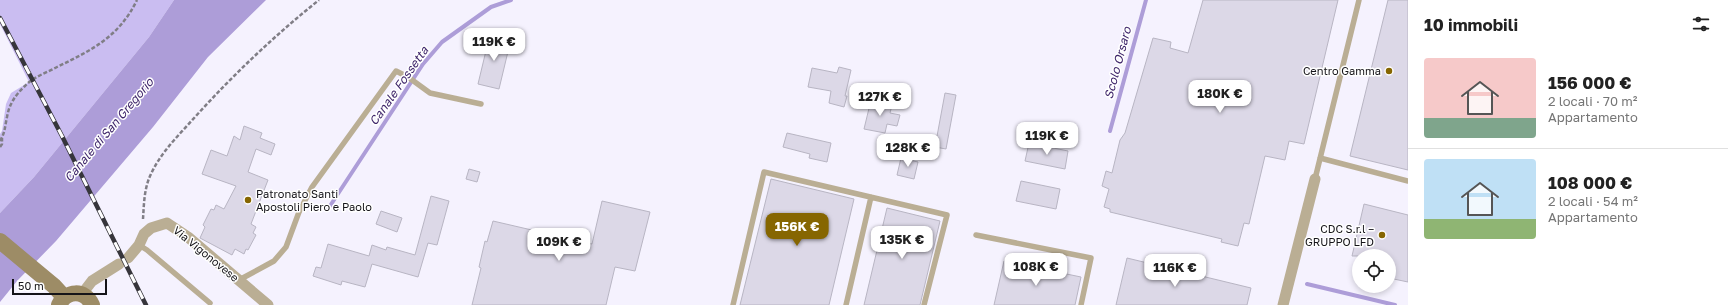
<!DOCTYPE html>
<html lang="it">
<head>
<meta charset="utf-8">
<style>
  body { margin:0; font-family:"Golos Text",sans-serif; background:#f2f2f2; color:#222; height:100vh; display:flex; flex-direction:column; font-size:15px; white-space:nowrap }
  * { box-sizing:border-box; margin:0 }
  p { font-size:13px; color:#767676 }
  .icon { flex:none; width:22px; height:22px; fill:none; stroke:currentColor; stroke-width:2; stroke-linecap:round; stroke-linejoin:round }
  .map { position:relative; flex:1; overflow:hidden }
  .details { display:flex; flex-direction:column; background:#fff; width:320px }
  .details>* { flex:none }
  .buttons { position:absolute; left:1352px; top:249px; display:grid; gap:8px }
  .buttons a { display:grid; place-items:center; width:44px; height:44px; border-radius:50%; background:#fff; box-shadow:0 2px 6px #0003; font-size:20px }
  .scale { position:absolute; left:12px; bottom:10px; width:95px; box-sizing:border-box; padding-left:4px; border:2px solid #151419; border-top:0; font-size:11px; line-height:14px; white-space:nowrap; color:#151419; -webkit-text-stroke:3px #fff; paint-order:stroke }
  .price { position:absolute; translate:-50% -34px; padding:0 9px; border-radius:8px; background:#fff; color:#222; font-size:13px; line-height:26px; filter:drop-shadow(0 1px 2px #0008) }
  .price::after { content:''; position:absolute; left:50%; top:24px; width:12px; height:9px; margin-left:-6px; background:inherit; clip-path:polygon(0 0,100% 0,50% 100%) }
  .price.active { background:#866601; color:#fff }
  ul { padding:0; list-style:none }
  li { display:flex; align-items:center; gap:12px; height:100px; padding:0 16px }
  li+li { border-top:1px solid #e0e0e0 }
  li span { display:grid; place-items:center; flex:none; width:112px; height:80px; border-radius:4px; color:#555 }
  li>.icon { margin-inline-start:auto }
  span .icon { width:48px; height:48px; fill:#fffc; stroke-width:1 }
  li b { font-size:17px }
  h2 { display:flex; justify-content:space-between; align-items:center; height:48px; padding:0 16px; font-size:17px }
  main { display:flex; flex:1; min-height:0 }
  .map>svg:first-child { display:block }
  .green { fill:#cabdf1 }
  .water { fill:#ad9dd8 }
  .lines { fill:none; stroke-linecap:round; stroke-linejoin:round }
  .stream { stroke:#ad9dd8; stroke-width:4 }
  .building { fill:#dcd8e7; stroke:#b8b5c3 }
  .path { stroke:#807e86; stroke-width:2.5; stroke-dasharray:4 2; stroke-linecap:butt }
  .lane { stroke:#baae94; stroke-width:5.5 }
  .street { stroke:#baae94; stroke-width:11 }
  .secondary { stroke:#9d8c66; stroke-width:16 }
  .rail-casing { stroke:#36353b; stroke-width:4.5 }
  .rail { stroke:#fff; stroke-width:3; stroke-dasharray:9; stroke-linecap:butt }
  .poi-dot { fill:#866601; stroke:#fff; stroke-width:1.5 }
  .labels { text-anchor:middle; stroke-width:3; stroke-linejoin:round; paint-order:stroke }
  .poi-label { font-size:11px; fill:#151419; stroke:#fff; text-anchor:end }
  .street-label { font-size:11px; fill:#151419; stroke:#fff }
  .water-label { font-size:12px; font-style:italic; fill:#3e256a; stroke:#fff }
</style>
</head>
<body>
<main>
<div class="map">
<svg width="1408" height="305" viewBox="0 0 1408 305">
  <rect width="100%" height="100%" fill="#f5f2fe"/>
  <path class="green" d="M0,0H174L149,37L34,177L0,213V134L2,131L6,104L11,93L29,82L0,24Z"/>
  <path class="water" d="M174,0H266L208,57L153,127L56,241L17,281L0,302V213L34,177L149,37Z"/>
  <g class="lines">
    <path class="stream" d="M1110,131L1146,0
      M328,209L423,64L442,42L491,7L511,0
      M1307,284L1395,305"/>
  </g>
  <path class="building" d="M1203,0H1338L1304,144L1289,141L1285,160L1265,156L1249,224L1244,223L1238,246L1221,242L1222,239L1110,212V209L1104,207L1109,189L1102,186L1106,171L1112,173L1120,140L1125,133L1153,38L1171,42L1170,48L1188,53Z
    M1388,0H1408V170L1350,156Z
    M490,34L511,39L499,89L478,84Z
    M839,67L851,70L845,96H847L844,107L829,103L831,91L808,87L812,68L837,73Z
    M945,93L956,95L946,149L935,147Z
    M871,100L892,105L890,113L900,115L897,126L887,124L885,133L864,129Z
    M244,126L262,133L260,138L275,144L271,155L256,149L248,172L268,180L251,224L256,227L253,233L256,235L248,250L246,249L244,254L235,249L232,255L200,238L205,227L203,225L211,209L214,210L216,205L224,209L236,186L202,174L211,150L227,156L234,136L240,140Z
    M787,133L831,143L827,162L809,158L810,154L783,147Z
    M1029,143L1068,151L1065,169L1025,161Z
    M901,158L918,162L914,179L897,175Z
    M469,169L480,172L477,182L466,179Z
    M771,179L854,199L829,305H740Z
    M1021,181L1060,189L1056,209L1016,201Z
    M431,196L449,201L437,245L428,243L418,277L372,264L365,287L342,281L341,285L313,276L316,267L321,268L328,244L369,256L372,245L386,250L387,247L415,255Z
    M602,201L650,212L635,271L615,267L606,305H472L481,268L479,267L485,241L487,242L493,221L592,244Z
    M1364,204L1408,215V282L1389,278V256H1352Z
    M887,208L940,221L920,305H864Z
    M381,211L402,218L397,232L376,224Z
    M1127,258L1251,288L1247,305H1116Z
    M1004,261L1081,277L1075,305H994Z"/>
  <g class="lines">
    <path class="path" d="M0,141C5,133 5,126 7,117C9,105 15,95 25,86C33,77 46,73 57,67C92,50 119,37 137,0
      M0,147L2,144V138
      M143,219C144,204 144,188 151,174C161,152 179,135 195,117C234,74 274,36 319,0"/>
    <path class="lane" d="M1320,158L1408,181
      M1315,179L1359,0
      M976,235L1091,258L1081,305
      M139,245L147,250L210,303
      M239,280L274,261L286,247L299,212L312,187L396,71L408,77L430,93L481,104
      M733,305L764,172L947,215L924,305
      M846,305L871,197"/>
    <path class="street" d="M128,258L139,245L144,234L151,228L167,223L188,237L268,305
      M82,294L92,281L119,264
      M1283,305L1315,179"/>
    <path class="secondary" d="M0,241L54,286L64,297
      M59,305C66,290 85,289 92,305"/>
    <defs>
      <path id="rail" d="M0,18L62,136L146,305"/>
    </defs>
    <use href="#rail" class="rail-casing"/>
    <use href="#rail" class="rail"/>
  </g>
  <g class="poi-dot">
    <circle cx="1389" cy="71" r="4"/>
    <circle cx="248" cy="200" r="4"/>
    <circle cx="1382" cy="235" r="4"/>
  </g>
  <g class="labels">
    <g class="poi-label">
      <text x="1381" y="75">Centro Gamma</text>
      <text x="256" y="198" text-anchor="start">Patronato Santi<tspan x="256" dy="13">Apostoli Piero e Paolo</tspan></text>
      <text x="1374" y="233">CDC S.r.l –<tspan x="1374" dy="13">GRUPPO LFD</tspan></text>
    </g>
    <g class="street-label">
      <text transform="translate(206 254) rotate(39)" y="4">Via Vigonovese</text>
    </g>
    <g class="water-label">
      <text transform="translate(1118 63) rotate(-75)" y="4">Scolo Orsaro</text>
      <text transform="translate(399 86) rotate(-55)" y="4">Canale Fossetta</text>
      <text transform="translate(109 130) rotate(-50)" y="4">Canale di San Gregorio</text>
    </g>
  </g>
</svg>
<div class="buttons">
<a><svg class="icon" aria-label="locate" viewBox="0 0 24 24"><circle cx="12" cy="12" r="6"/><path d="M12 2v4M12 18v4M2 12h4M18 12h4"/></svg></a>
</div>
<div class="scale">50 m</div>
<b class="price" style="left:494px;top:62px">119K €</b>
<b class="price" style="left:1220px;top:114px">180K €</b>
<b class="price" style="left:880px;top:117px">127K €</b>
<b class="price" style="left:1047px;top:156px">119K €</b>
<b class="price" style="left:908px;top:168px">128K €</b>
<b class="price active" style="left:797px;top:247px">156K €</b>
<b class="price" style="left:902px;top:260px">135K €</b>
<b class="price" style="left:559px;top:262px">109K €</b>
<b class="price" style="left:1036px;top:287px">108K €</b>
<b class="price" style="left:1175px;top:288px">116K €</b>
</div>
<section class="details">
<h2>10 immobili<svg class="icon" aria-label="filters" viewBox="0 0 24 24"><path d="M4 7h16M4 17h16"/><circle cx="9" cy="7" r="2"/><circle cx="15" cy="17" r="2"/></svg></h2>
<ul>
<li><span style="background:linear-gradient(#f6c9c9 75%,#7fa58c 0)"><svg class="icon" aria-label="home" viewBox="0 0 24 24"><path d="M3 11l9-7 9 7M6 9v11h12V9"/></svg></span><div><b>156 000 €</b><p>2 locali · 70 m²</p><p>Appartamento</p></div></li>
<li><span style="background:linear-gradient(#bfe0f5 75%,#8fb573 0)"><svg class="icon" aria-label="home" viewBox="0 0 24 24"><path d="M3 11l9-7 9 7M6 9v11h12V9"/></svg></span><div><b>108 000 €</b><p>2 locali · 54 m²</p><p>Appartamento</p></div></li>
</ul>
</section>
</main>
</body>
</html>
